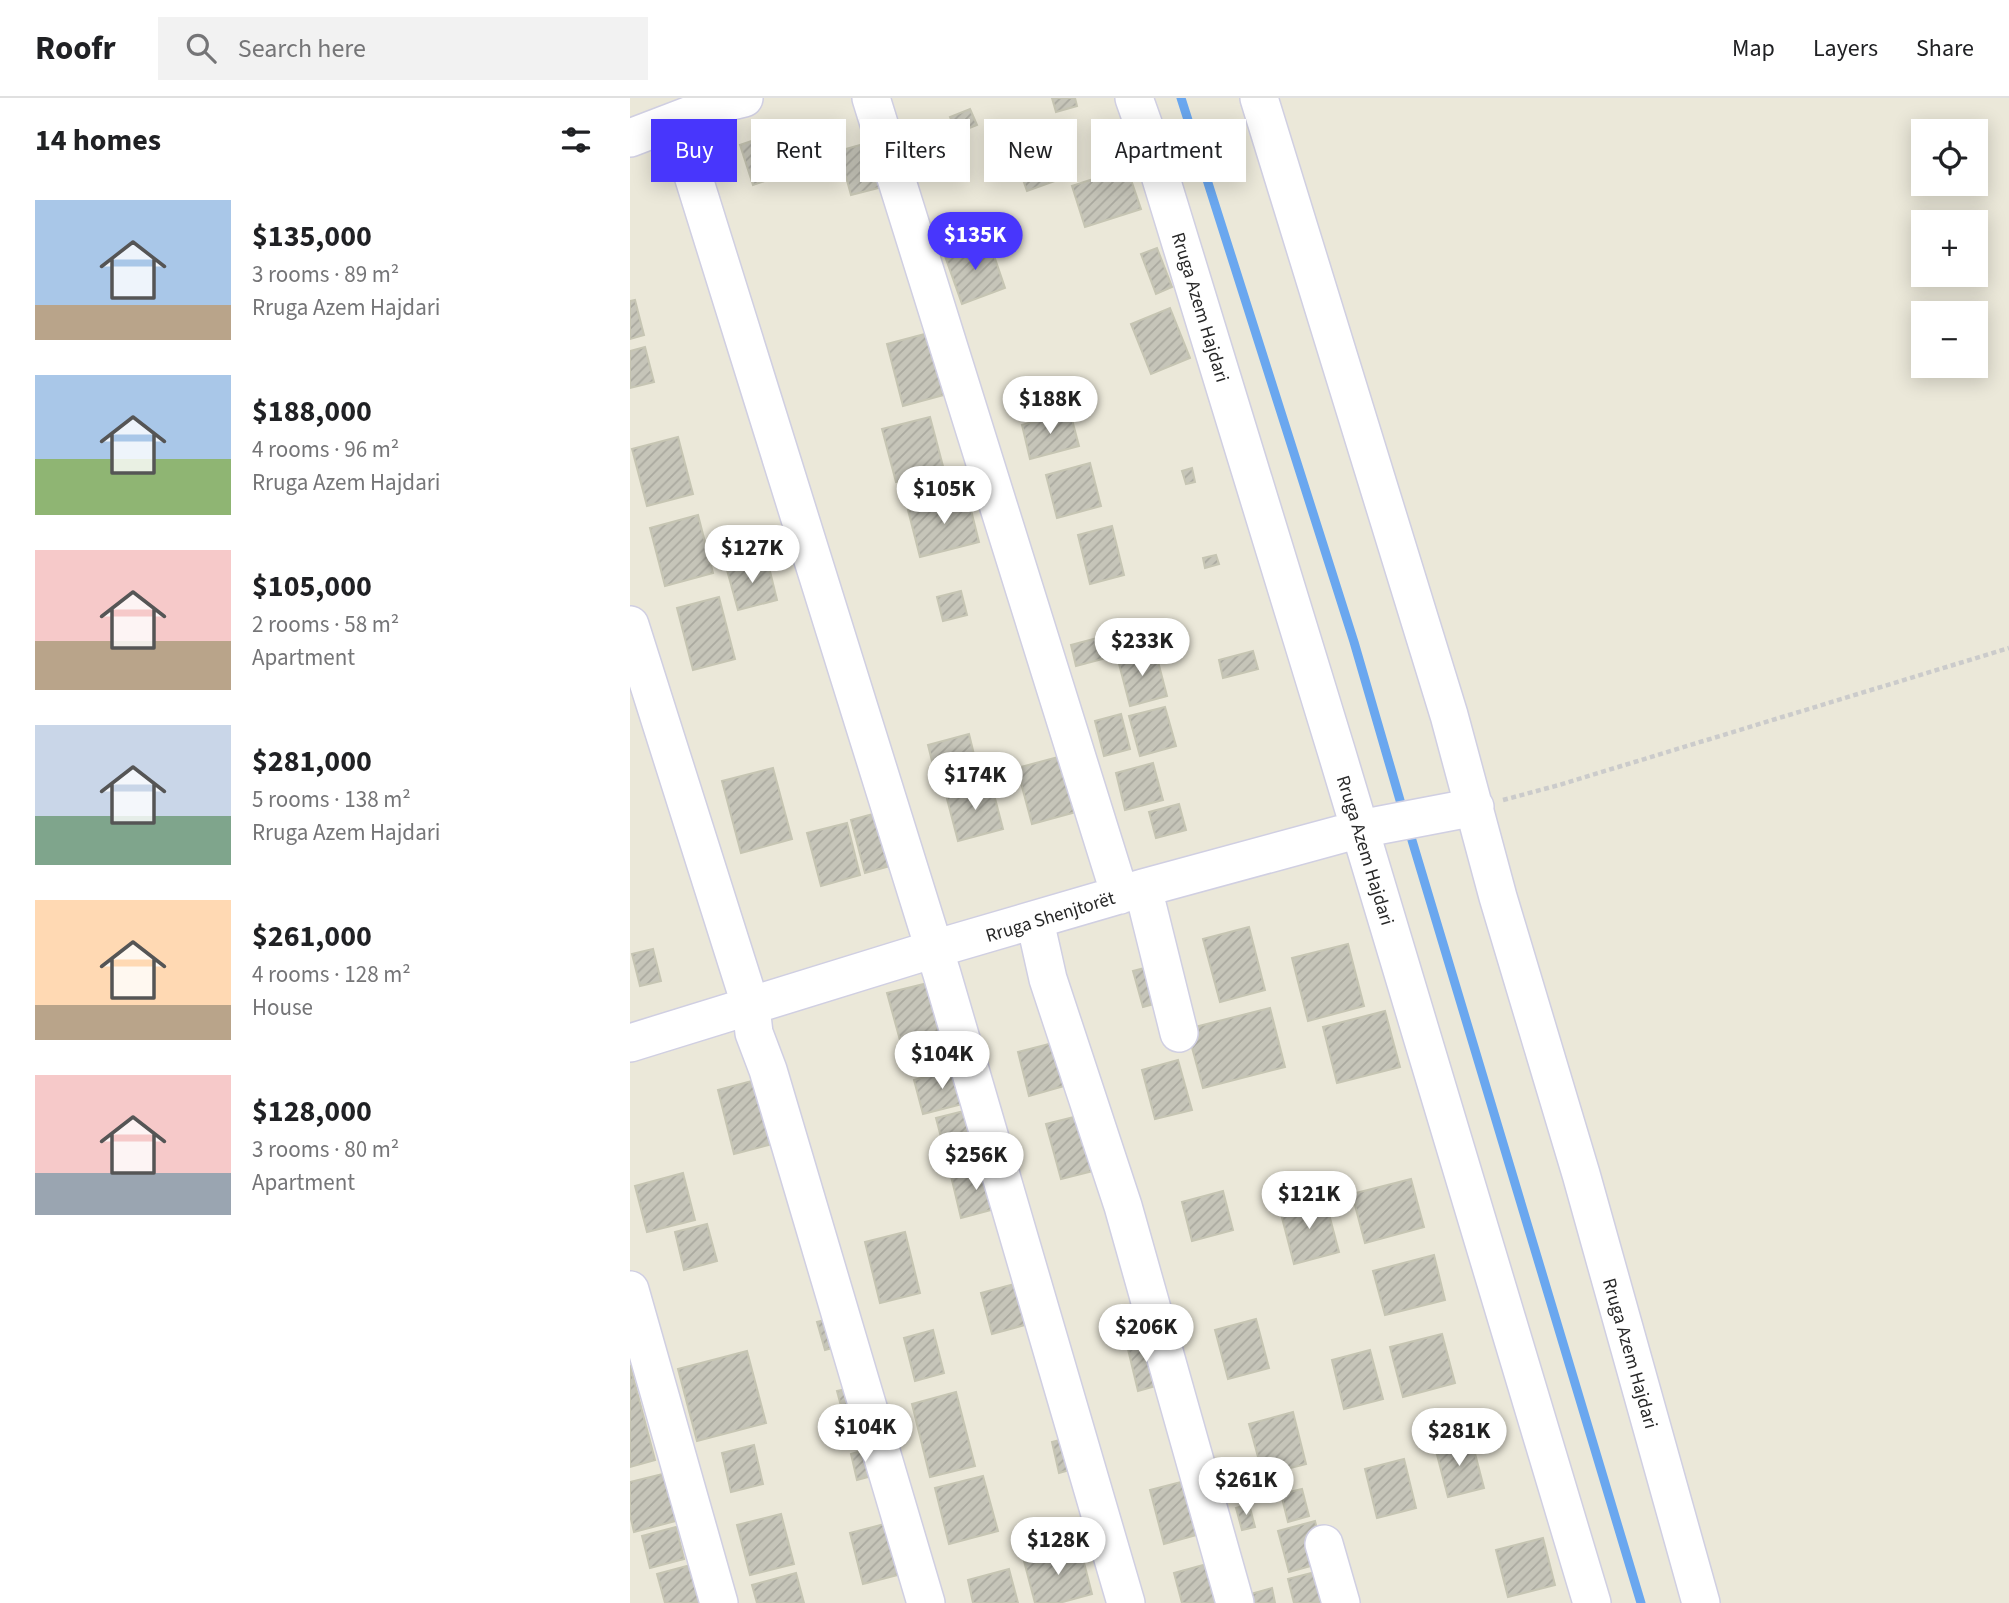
<!DOCTYPE html>
<html lang="en">
<head>
<meta charset="utf-8">
<style>
  body { margin:0; font-family:"Source Sans 3",sans-serif; background:#f2f2f2; color:#202124; height:100vh; display:flex; flex-direction:column; font-size:26px; white-space:nowrap }
  * { box-sizing:border-box; margin:0 }
  p { font-size:23px; color:#757577 }
  .icon { flex:none; width:38px; height:38px; fill:none; stroke:currentColor; stroke-width:2; stroke-linecap:round; stroke-linejoin:round }
  .map { position:relative; flex:1; overflow:hidden }
  .sheet { display:flex; flex-direction:column; background:#fff; width:630px }
  .sheet>* { flex:none }
  .hud { position:absolute; left:21px; top:21px; width:665px; height:63px; display:flex; gap:14px }
  .tools { position:absolute; left:1281px; top:21px; display:grid; gap:14px }
  .tools a { display:grid; place-items:center; width:77px; height:77px; border-radius:0px; background:#fff; box-shadow:0 4px 18px #0003; font-size:35px }
  .price { position:absolute; translate:-50% -60px; padding:0 16px; border-radius:24px; background:#fff; color:#222; font-size:23px; line-height:46px; filter:drop-shadow(0 2px 4px #0008) }
  .price::after { content:''; position:absolute; left:50%; top:42px; width:21px; height:16px; margin-left:-10px; background:inherit; clip-path:polygon(0 0,100% 0,50% 100%) }
  .price.selected { background:#4836fc; color:#fff }
  ul { padding:0; list-style:none }
  li { display:flex; align-items:center; gap:21px; height:175px; padding:0 35px }
  li span { display:grid; place-items:center; flex:none; width:196px; height:140px; border-radius:0px; color:#555 }
  li>.icon { margin-inline-start:auto }
  span .icon { width:84px; height:84px; fill:#fffc; stroke-width:1 }
  li b { font-size:30px }
  h2 { display:flex; justify-content:space-between; align-items:center; height:84px; padding:0 35px; font-size:30px }
  .pill { padding:0 24px; border-radius:0px; background:#fff; box-shadow:0 4px 18px #0003; font-size:24px; line-height:63px }
  .pill.selected { background:#4836fc; color:#fff }
  header { display:flex; align-items:center; gap:42px; box-sizing:border-box; height:98px; padding:0 35px; background:#fff; border-bottom:2px solid #e0e0e0 }
  header strong { font-size:33px }
  nav { display:flex; gap:38px; margin-inline-start:auto; font-size:24px }
  .search { width:490px; height:63px; background:#f2f2f2; display:flex; align-items:center; gap:18px; box-sizing:border-box; padding:0 24px; border-radius:0px; color:#757577; font-size:26px }
  main { display:flex; flex:1; min-height:0 }
  .map>svg:first-child { display:block }
  .lines { fill:none; stroke-linecap:round; stroke-linejoin:round }
  .stream { stroke:#6aa7ef; stroke-width:9 }
  .building { fill:url(#building-hatch); stroke:#c6c5b3; stroke-width:2 }
  .minor-casing { stroke:#d0cfe2; stroke-width:40 }
  .path { stroke:#cbcbcb; stroke-width:4.5; stroke-dasharray:5 3.5; stroke-linecap:butt }
  .minor { stroke:#fff; stroke-width:37 }
  .labels { text-anchor:middle; stroke-width:5; stroke-linejoin:round; paint-order:stroke }
  .street-label { font-size:19px; fill:#282828; stroke:#fff }
</style>
</head>
<body>
<header>
<strong>Roofr</strong>
<div class="search"><svg class="icon" aria-label="search" viewBox="0 0 24 24"><circle cx="10" cy="10" r="6"/><path d="M15 15l6 6"/></svg>Search here</div>
<nav><a>Map</a><a>Layers</a><a>Share</a></nav>
</header>
<main>
<section class="sheet">
<h2>14 homes<svg class="icon" aria-label="filters" viewBox="0 0 24 24"><path d="M4 7h16M4 17h16"/><circle cx="9" cy="7" r="2"/><circle cx="15" cy="17" r="2"/></svg></h2>
<ul>
<li><span style="background:linear-gradient(#a9c7e8 75%,#b9a48a 0)"><svg class="icon" aria-label="home" viewBox="0 0 24 24"><path d="M3 11l9-7 9 7M6 9v11h12V9"/></svg></span><div><b>$135,000</b><p>3 rooms · 89 m²</p><p>Rruga Azem Hajdari</p></div></li>
<li><span style="background:linear-gradient(#a9c7e8 60%,#8fb573 0)"><svg class="icon" aria-label="home" viewBox="0 0 24 24"><path d="M3 11l9-7 9 7M6 9v11h12V9"/></svg></span><div><b>$188,000</b><p>4 rooms · 96 m²</p><p>Rruga Azem Hajdari</p></div></li>
<li><span style="background:linear-gradient(#f6c9c9 65%,#b9a48a 0)"><svg class="icon" aria-label="home" viewBox="0 0 24 24"><path d="M3 11l9-7 9 7M6 9v11h12V9"/></svg></span><div><b>$105,000</b><p>2 rooms · 58 m²</p><p>Apartment</p></div></li>
<li><span style="background:linear-gradient(#c9d6e8 65%,#7fa58c 0)"><svg class="icon" aria-label="home" viewBox="0 0 24 24"><path d="M3 11l9-7 9 7M6 9v11h12V9"/></svg></span><div><b>$281,000</b><p>5 rooms · 138 m²</p><p>Rruga Azem Hajdari</p></div></li>
<li><span style="background:linear-gradient(#ffd9b3 75%,#b9a48a 0)"><svg class="icon" aria-label="home" viewBox="0 0 24 24"><path d="M3 11l9-7 9 7M6 9v11h12V9"/></svg></span><div><b>$261,000</b><p>4 rooms · 128 m²</p><p>House</p></div></li>
<li><span style="background:linear-gradient(#f6c9c9 70%,#9aa5b1 0)"><svg class="icon" aria-label="home" viewBox="0 0 24 24"><path d="M3 11l9-7 9 7M6 9v11h12V9"/></svg></span><div><b>$128,000</b><p>3 rooms · 80 m²</p><p>Apartment</p></div></li>
</ul>
</section>
<div class="map">
<svg width="1379" height="1505" viewBox="0 0 1379 1505">
  <defs>
    <pattern id="building-hatch" width="6" height="6" patternUnits="userSpaceOnUse" patternTransform="scale(1.75)"><rect width="6" height="6" fill="#c6c5b9"/><path d="M-1 1l2-2M0 6l6-6M5 7l2-2" fill="none" stroke="#aaa99f"/></pattern>
  </defs>
  <rect width="100%" height="100%" fill="#ebe8d9"/>
  <g class="lines">
    <path class="stream" d="M551,0L724,544L774,716
      M778,729L1011,1505"/>
  </g>
  <path class="building" d="M422,0H445L447,8L426,14Z
    M340,11L347,27L327,35L320,19Z
    M163,29L176,69L123,87L110,47Z
    M244,43L256,88L221,97L209,53Z
    M427,44L439,78L397,93L385,59Z
    M497,70L511,111L455,129L442,88Z
    M359,143L375,190L332,206L315,158Z
    M527,150L542,189L526,196L511,156Z
    M5,202L14,237L0,241V203Z
    M540,210L560,260L521,276L501,226Z
    M306,233L321,295L273,308L257,246Z
    M15,249L24,284L0,290V253Z
    M440,314L449,348L400,361L392,327Z
    M300,319L314,372L266,384L252,331Z
    M48,339L63,396L17,408L2,351Z
    M460,365L471,408L427,420L416,377Z
    M562,370L565,384L556,386L552,373Z
    M337,396L349,444L290,459L278,412Z
    M68,417L83,475L35,488L20,430Z
    M482,428L494,477L460,486L448,437Z
    M586,457L589,466L575,470L573,460Z
    M137,461L147,502L108,512L97,472Z
    M331,493L337,517L313,523L307,499Z
    M89,499L105,561L63,572L47,510Z
    M486,535L491,556L446,568L441,547Z
    M525,552L537,598L500,608L488,562Z
    M623,553L628,571L593,580L589,562Z
    M535,609L546,648L510,658L499,618Z
    M491,616L500,651L474,658L465,623Z
    M339,636L349,677L308,687L298,647Z
    M432,658L446,714L402,726L387,670Z
    M523,665L533,702L495,712L486,675Z
    M143,670L162,741L111,755L92,683Z
    M361,685L373,731L328,743L316,697Z
    M549,706L556,732L526,740L519,714Z
    M254,713L267,766L235,775L221,722Z
    M217,725L230,777L191,788L177,735Z
    M619,829L635,892L590,904L573,841Z
    M718,846L734,908L678,923L662,860Z
    M23,851L31,883L10,888L2,856Z
    M526,867L535,903L513,909L503,873Z
    M306,883L324,951L276,964L257,895Z
    M640,910L655,969L573,990L557,931Z
    M755,913L770,969L707,985L693,929Z
    M423,945L434,988L399,998L388,954Z
    M548,962L562,1012L525,1021L512,972Z
    M331,969L340,1004L293,1016L284,982Z
    M137,979L154,1043L104,1056L88,992Z
    M346,1010L358,1055L318,1066L306,1020Z
    M456,1016L471,1071L431,1081L416,1026Z
    M361,1067L372,1109L331,1120L321,1078Z
    M53,1075L65,1122L17,1134L5,1088Z
    M781,1081L794,1129L735,1145L722,1096Z
    M593,1093L603,1132L562,1143L552,1104Z
    M695,1101L709,1154L664,1166L650,1112Z
    M77,1126L87,1163L54,1172L45,1134Z
    M275,1134L290,1195L250,1205L235,1144Z
    M804,1157L815,1202L755,1217L743,1173Z
    M392,1184L402,1225L362,1236L351,1195Z
    M206,1219L213,1247L195,1252L187,1224Z
    M626,1221L639,1270L598,1281L585,1232Z
    M303,1232L314,1275L285,1283L274,1240Z
    M812,1236L825,1285L773,1299L760,1249Z
    M525,1240L536,1285L508,1293L497,1247Z
    M740,1252L753,1301L714,1311L702,1262Z
    M117,1253L136,1325L67,1343L48,1271Z
    M0,1267L25,1362L0,1369Z
    M225,1289L231,1314L214,1319L207,1293Z
    M326,1294L345,1368L300,1379L282,1306Z
    M663,1314L676,1366L633,1377L619,1326Z
    M442,1339L450,1369L429,1375L422,1344Z
    M841,1340L854,1390L818,1399L805,1349Z
    M124,1347L133,1386L101,1394L92,1355Z
    M242,1350L249,1376L227,1382L221,1356Z
    M774,1361L786,1410L747,1420L735,1371Z
    M41,1374L53,1421L4,1434L0,1417V1384Z
    M353,1378L368,1433L319,1446L305,1390Z
    M563,1381L577,1434L534,1446L520,1392Z
    M672,1391L679,1418L658,1424L651,1396Z
    M619,1406L625,1429L612,1432L606,1410Z
    M151,1416L164,1466L120,1477L107,1427Z
    M266,1423L279,1474L233,1486L220,1435Z
    M685,1423L695,1464L659,1474L648,1433Z
    M46,1429L54,1461L20,1470L12,1438Z
    M913,1440L925,1487L878,1499L866,1452Z
    M450,1449L462,1496L429,1505H405L394,1463Z
    M588,1463L599,1505H552L544,1475Z
    M68,1465L79,1505H35L27,1476Z
    M379,1471L388,1505H343L338,1482Z
    M697,1471L706,1505H664L658,1481Z
    M166,1475L174,1505H127L122,1487Z
    M642,1490L645,1505H624L621,1496Z"/>
  <g class="lines">
    <defs>
      <path id="minor" d="M241,0L490,797
        M504,0L521,48L706,652L962,1505
        M629,0L819,617L868,799L951,1076L1071,1505
        M46,23L312,876L496,1505
        M0,40L89,6L114,0
        M0,527L121,909L124,935L138,972L296,1505
        M513,790L549,935
        M405,823L418,881L493,1108L605,1505
        M0,945L304,851L513,790L730,731L845,709
        M0,1192L89,1505
        M694,1446L711,1505"/>
    </defs>
    <use href="#minor" class="minor-casing"/>
    <path class="path" d="M873,702L929,687L1379,550"/>
    <use href="#minor" class="minor"/>
  </g>
  <g class="labels">
    <g class="street-label">
      <text transform="translate(571 209) rotate(73)" y="7">Rruga Azem Hajdari</text>
      <text transform="translate(736 752) rotate(73)" y="7">Rruga Azem Hajdari</text>
      <text transform="translate(420 818) rotate(-17)" y="7">Rruga Shenjtorët</text>
      <text transform="translate(1001 1255) rotate(74)" y="7">Rruga Azem Hajdari</text>
    </g>
  </g>
</svg>
<div class="tools">
<a><svg class="icon" aria-label="locate" viewBox="0 0 24 24"><circle cx="12" cy="12" r="6"/><path d="M12 2v4M12 18v4M2 12h4M18 12h4"/></svg></a>
<a>+</a>
<a>−</a>
</div>
<b class="price selected" style="left:345px;top:174px">$135K</b>
<b class="price" style="left:420px;top:338px">$188K</b>
<b class="price" style="left:314px;top:428px">$105K</b>
<b class="price" style="left:122px;top:487px">$127K</b>
<b class="price" style="left:512px;top:580px">$233K</b>
<b class="price" style="left:345px;top:714px">$174K</b>
<b class="price" style="left:312px;top:993px">$104K</b>
<b class="price" style="left:346px;top:1094px">$256K</b>
<b class="price" style="left:679px;top:1133px">$121K</b>
<b class="price" style="left:516px;top:1266px">$206K</b>
<b class="price" style="left:235px;top:1366px">$104K</b>
<b class="price" style="left:829px;top:1370px">$281K</b>
<b class="price" style="left:616px;top:1419px">$261K</b>
<b class="price" style="left:428px;top:1479px">$128K</b>
<div class="hud">
<a class="pill selected">Buy</a>
<a class="pill">Rent</a>
<a class="pill">Filters</a>
<a class="pill">New</a>
<a class="pill">Apartment</a>
</div>
</div>
</main>
</body>
</html>
